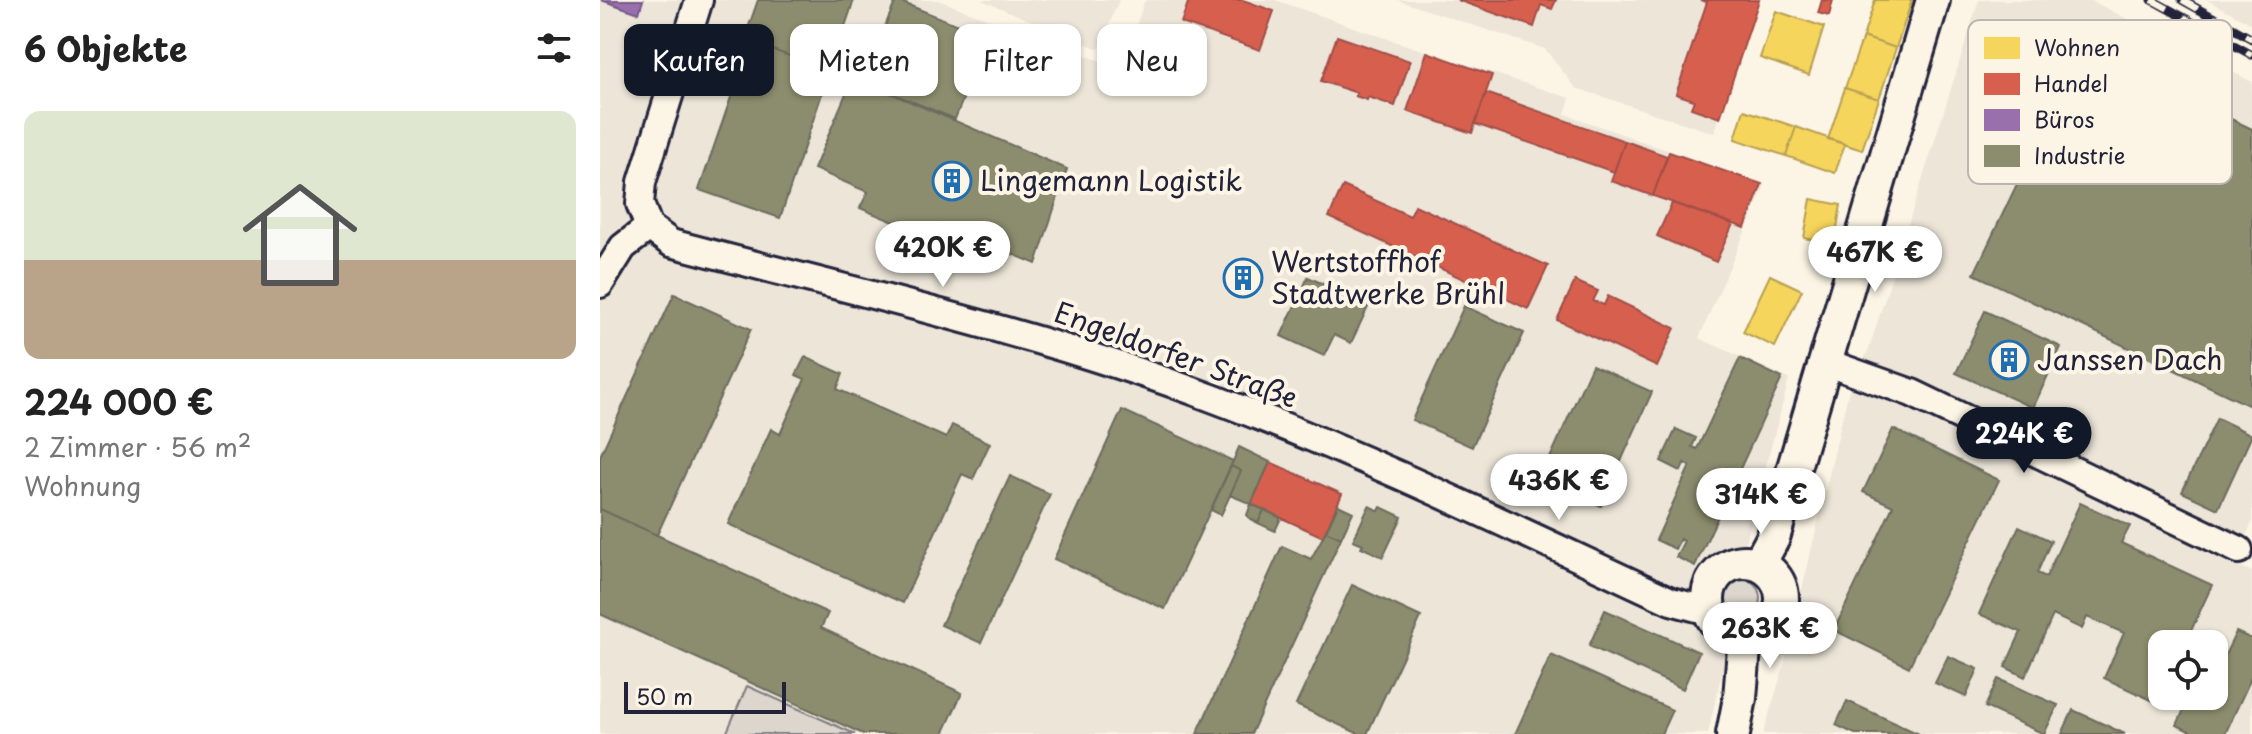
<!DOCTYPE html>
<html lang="de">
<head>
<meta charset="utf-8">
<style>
  body { margin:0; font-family:"Playpen Sans",sans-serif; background:#f6f6f6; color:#222; height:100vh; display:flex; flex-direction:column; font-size:30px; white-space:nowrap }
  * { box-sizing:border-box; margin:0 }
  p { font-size:26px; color:#767676 }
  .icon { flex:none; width:44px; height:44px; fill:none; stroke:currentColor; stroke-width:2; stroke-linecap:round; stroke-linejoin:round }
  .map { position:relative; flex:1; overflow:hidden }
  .details { display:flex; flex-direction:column; background:#fff; width:600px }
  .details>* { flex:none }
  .hud { position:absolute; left:24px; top:24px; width:760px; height:72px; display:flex; gap:16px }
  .fabs { position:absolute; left:1548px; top:630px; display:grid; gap:16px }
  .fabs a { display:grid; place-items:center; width:80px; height:80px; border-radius:16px; background:#fff; box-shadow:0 2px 6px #0004; font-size:40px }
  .scale { position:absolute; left:24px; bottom:20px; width:162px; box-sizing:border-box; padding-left:8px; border:4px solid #22223b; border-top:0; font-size:22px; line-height:28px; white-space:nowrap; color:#22223b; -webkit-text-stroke:6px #fcf5e5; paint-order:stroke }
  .price { position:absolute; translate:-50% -68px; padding:0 18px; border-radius:28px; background:#fff; color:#222; font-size:26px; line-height:52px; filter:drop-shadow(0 2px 4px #0008) }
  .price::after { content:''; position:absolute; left:50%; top:48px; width:24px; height:18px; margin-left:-12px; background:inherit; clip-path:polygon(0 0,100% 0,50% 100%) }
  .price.active { background:#111827; color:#fff }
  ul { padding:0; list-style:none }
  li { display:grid; align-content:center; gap:16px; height:424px; padding:0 24px }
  li span { display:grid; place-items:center; height:248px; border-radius:16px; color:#555 }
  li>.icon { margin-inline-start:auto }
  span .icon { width:144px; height:144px; fill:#fffc; stroke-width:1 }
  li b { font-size:34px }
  h2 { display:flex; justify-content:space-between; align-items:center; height:96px; padding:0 24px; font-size:34px }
  .tag { padding:0 28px; border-radius:16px; background:#fff; box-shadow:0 2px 6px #0004; font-size:28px; line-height:72px }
  .tag.active { background:#111827; color:#fff }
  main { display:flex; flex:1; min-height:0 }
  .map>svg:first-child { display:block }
  .built { fill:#ece5d8; fill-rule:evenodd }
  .green { fill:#dcd6cc; stroke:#7f7c84; stroke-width:2 }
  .homes { fill:#f6d55c; stroke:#b69f52; stroke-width:2 }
  .shops { fill:#d6604d; stroke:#a04d48; stroke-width:2 }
  .offices { fill:#9970ab; stroke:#755989; stroke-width:2 }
  .industry { fill:#8c8c6e; stroke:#6c6c5f; stroke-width:2 }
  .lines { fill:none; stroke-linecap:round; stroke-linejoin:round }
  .minor-casing { stroke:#22223b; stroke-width:32 }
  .tertiary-casing { stroke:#22223b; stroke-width:38 }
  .minor { stroke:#fcf5e5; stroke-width:26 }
  .tertiary { stroke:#fcf5e5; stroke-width:32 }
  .rail-casing { stroke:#22223b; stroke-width:9 }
  .rail { stroke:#fcf5e5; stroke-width:6; stroke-dasharray:18; stroke-linecap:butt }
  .labels { text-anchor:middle; stroke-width:8; stroke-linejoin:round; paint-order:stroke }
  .poi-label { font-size:28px; fill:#22223b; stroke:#fcf5e5; text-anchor:start }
  .street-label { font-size:28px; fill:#22223b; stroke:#fcf5e5 }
  .key { fill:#fcf5e5; stroke:#bbb6b2; stroke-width:2 }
  .key-label { font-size:22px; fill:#22223b }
</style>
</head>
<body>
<main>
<section class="details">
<h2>6 Objekte<svg class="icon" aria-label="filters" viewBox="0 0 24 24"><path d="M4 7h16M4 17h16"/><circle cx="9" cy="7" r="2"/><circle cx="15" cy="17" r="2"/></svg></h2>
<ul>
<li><span style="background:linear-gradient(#dfe7d0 60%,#b9a48a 0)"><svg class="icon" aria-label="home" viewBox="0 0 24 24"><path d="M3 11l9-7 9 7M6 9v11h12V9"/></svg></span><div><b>224 000 €</b><p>2 Zimmer · 56 m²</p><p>Wohnung</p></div></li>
</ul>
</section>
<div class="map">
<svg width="1652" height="734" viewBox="0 0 1652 734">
  <rect width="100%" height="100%" fill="#fcf5e5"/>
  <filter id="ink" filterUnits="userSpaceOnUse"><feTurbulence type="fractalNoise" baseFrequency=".0125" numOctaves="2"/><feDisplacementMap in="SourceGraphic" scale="16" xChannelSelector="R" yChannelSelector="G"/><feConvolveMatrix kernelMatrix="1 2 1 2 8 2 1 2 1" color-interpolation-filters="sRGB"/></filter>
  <g filter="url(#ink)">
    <path class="built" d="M0,0H338L522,69L544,2L548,0H675L791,40L970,98L965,114L1165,185L1099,338L1189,379L1137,575L1123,667L1108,734H0Z
      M381,0H519L499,49Z
      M797,0H1160L1114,133L976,88L945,49Z
      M1379,0H1490L1652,82V523L1633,563L1652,572V734H1163L1184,666L1249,390L1269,349ZM1562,644H1614V696H1562Z
      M1607,0H1652V24Z"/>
    <path class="green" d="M1124 598a18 18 0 1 1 36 0a18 18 0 1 1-36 0Z
      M147,686L255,734H126Z"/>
    <path class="homes" d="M1275,0H1312L1296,48L1263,37Z
      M1176,11L1224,27L1209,75L1160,58Z
      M1263,37L1296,48L1279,99L1245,88Z
      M1245,88L1279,99L1262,150L1228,139Z
      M1144,110L1196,127L1186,156L1135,139Z
      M1196,127L1245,144L1235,173L1186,156Z
      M1211,199L1241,205L1234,244L1204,238Z
      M1170,275L1202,290L1175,347L1143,332Z"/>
    <path class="shops" d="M589,0H643L674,11L660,50L581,23Z
      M857,0H956L952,9L941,5L934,27Z
      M1100,0H1159L1120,118L1091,108L1094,100L1076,94L1107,2Z
      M1222,0H1233L1229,16L1218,13Z
      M737,36L810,61L795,106L768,97L767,100L755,96L757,93L721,81Z
      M827,52L892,75L872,133L807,111Z
      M886,93L1025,141L1014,172L875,124Z
      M1025,141L1067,156L1053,196L1011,181Z
      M1069,152L1162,184L1145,228L1053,196Z
      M743,186L810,216L815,205L948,266L928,309L729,217Z
      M1072,203L1133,224L1116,262L1057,236Z
      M975,281L998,291L993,301L1004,305L1008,296L1075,328L1057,367L957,320Z
      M670,462L742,494L723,537L651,504Z"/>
    <path class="offices" d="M1,0H43L39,13Z"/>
    <path class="industry" d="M158,0H254L230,70L144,40Z
      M296,0L388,37L355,119L262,81Z
      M150,42L230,70L180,218L99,190Z
      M1482,48L1652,129V407L1374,274Z
      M253,77L467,169L436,264L341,224L335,239L260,208L268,192L214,169Z
      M648,273L650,281L638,284L637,275Z
      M708,277L769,305L751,343L734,335L724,356L681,336Z
      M74,294L151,329L57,535L0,509V456Z
      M864,306L924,333L872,447L812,420Z
      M1385,311L1461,347L1433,408L1356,373Z
      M205,357L243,374L237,389L346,438L352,425L390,443L373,479L362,474L303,603L128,524L171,429L180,434L205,379L196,375Z
      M1140,358L1182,378L1095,566L1076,557L1084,541L1080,539L1075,549L1056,540L1090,466L1084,463L1081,471L1061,461L1076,429L1096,438L1092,447L1097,449Z
      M992,365L1052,392L1001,506L941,478Z
      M522,410L633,461L565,609L454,559Z
      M1617,418L1652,435L1618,509L1582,492Z
      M1293,429L1399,480L1309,667L1234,630L1293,506L1263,492Z
      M639,447L670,462L651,504L630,495L641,471L631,466Z
      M631,466L641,471L621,515L611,510Z
      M410,476L450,494L381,643L341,625Z
      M1480,503L1530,526L1521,543L1612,585L1585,644H1562V696H1571L1566,707L1504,678L1524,633L1487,617L1482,629L1453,615L1425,677L1405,667L1421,632L1379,614L1419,526L1451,541L1437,573L1446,577Z
      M651,504L664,510L658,523L650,519L647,515Z
      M738,505L753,512L741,538L726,531Z
      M769,506L779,511L781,507L802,517L783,557L761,547L763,544L753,540Z
      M0,509L228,613L221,628L362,693L343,734H263L0,614Z
      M664,510L681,518L675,531L658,523Z
      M726,531L741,538L651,734H597L682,546L711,559Z
      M752,585L821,617L767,734H759L696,705Z
      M1005,610L1099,652L1083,689L989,646Z
      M1636,632L1652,639V676L1625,734H1595L1577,725L1590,696H1614V678Z
      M951,655L1072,710L1061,734H915Z
      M1348,656L1378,669L1366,697L1335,683Z
      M1398,679L1458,705L1444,734L1385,707Z
      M1247,701L1319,734H1255L1236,725Z
      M1473,710L1525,734H1462Z"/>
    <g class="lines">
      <defs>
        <path id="minor" d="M99,0L42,182L40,204L49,227L71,243C252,291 437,332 612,398C769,457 920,531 1071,601L1097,608L1108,607
          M0,284L23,247L49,227
          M1225,362L1312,393L1639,550"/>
        <path id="tertiary" d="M1108 599a37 37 0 1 1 74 0a37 37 0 1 1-74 0Z
          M1159,564L1173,538L1333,0
          M1133,734L1140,698L1145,636"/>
      </defs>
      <use href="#minor" class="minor-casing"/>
      <use href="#tertiary" class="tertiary-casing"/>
      <use href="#minor" class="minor"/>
      <use href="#tertiary" class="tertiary"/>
      <defs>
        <path id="rail" d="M1552,0L1652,55
          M1582,0L1652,39"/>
      </defs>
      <use href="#rail" class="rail-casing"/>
      <use href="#rail" class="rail"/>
    </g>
  </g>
  <defs>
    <symbol id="building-ring" viewBox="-11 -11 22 22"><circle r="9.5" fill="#fcf5e5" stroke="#1f6fb2" stroke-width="1.5"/><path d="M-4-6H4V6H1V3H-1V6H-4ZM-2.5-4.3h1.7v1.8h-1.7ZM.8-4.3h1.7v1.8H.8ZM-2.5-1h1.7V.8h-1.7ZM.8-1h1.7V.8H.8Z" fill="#1f6fb2"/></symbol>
  </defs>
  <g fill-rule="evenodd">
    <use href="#building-ring" x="330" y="159" width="44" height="44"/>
    <use href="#building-ring" x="621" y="256" width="44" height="44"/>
    <use href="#building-ring" x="1387" y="338" width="44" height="44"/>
  </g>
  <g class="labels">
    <g class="poi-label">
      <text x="380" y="191">Lingemann Logistik</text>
      <text x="671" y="272">Wertstoffhof<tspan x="671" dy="32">Stadtwerke Brühl</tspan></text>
      <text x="1437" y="370">Janssen Dach</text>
    </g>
    <g class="street-label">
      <text transform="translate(576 355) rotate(20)" y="10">Engeldorfer Straße</text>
    </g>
  </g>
  <rect x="1368" y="20" width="264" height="164" rx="12" class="key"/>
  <rect x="1384" y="37" width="36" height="22" fill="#f6d55c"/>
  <rect x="1384" y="73" width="36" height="22" fill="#d6604d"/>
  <rect x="1384" y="109" width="36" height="22" fill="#9970ab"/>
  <rect x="1384" y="145" width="36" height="22" fill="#8c8c6e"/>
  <g class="key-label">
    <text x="1434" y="56">Wohnen</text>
    <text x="1434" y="92">Handel</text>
    <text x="1434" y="128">Büros</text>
    <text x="1434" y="164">Industrie</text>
  </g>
</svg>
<div class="fabs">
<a><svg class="icon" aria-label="locate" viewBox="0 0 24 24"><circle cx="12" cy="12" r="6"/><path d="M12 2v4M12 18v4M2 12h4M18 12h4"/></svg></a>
</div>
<div class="scale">50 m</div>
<b class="price" style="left:343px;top:289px">420K €</b>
<b class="price" style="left:1275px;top:294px">467K €</b>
<b class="price active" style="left:1424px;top:475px">224K €</b>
<b class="price" style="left:959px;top:522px">436K €</b>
<b class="price" style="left:1161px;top:536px">314K €</b>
<b class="price" style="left:1170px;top:670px">263K €</b>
<div class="hud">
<a class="tag active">Kaufen</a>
<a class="tag">Mieten</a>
<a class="tag">Filter</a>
<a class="tag">Neu</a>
</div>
</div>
</main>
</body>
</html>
